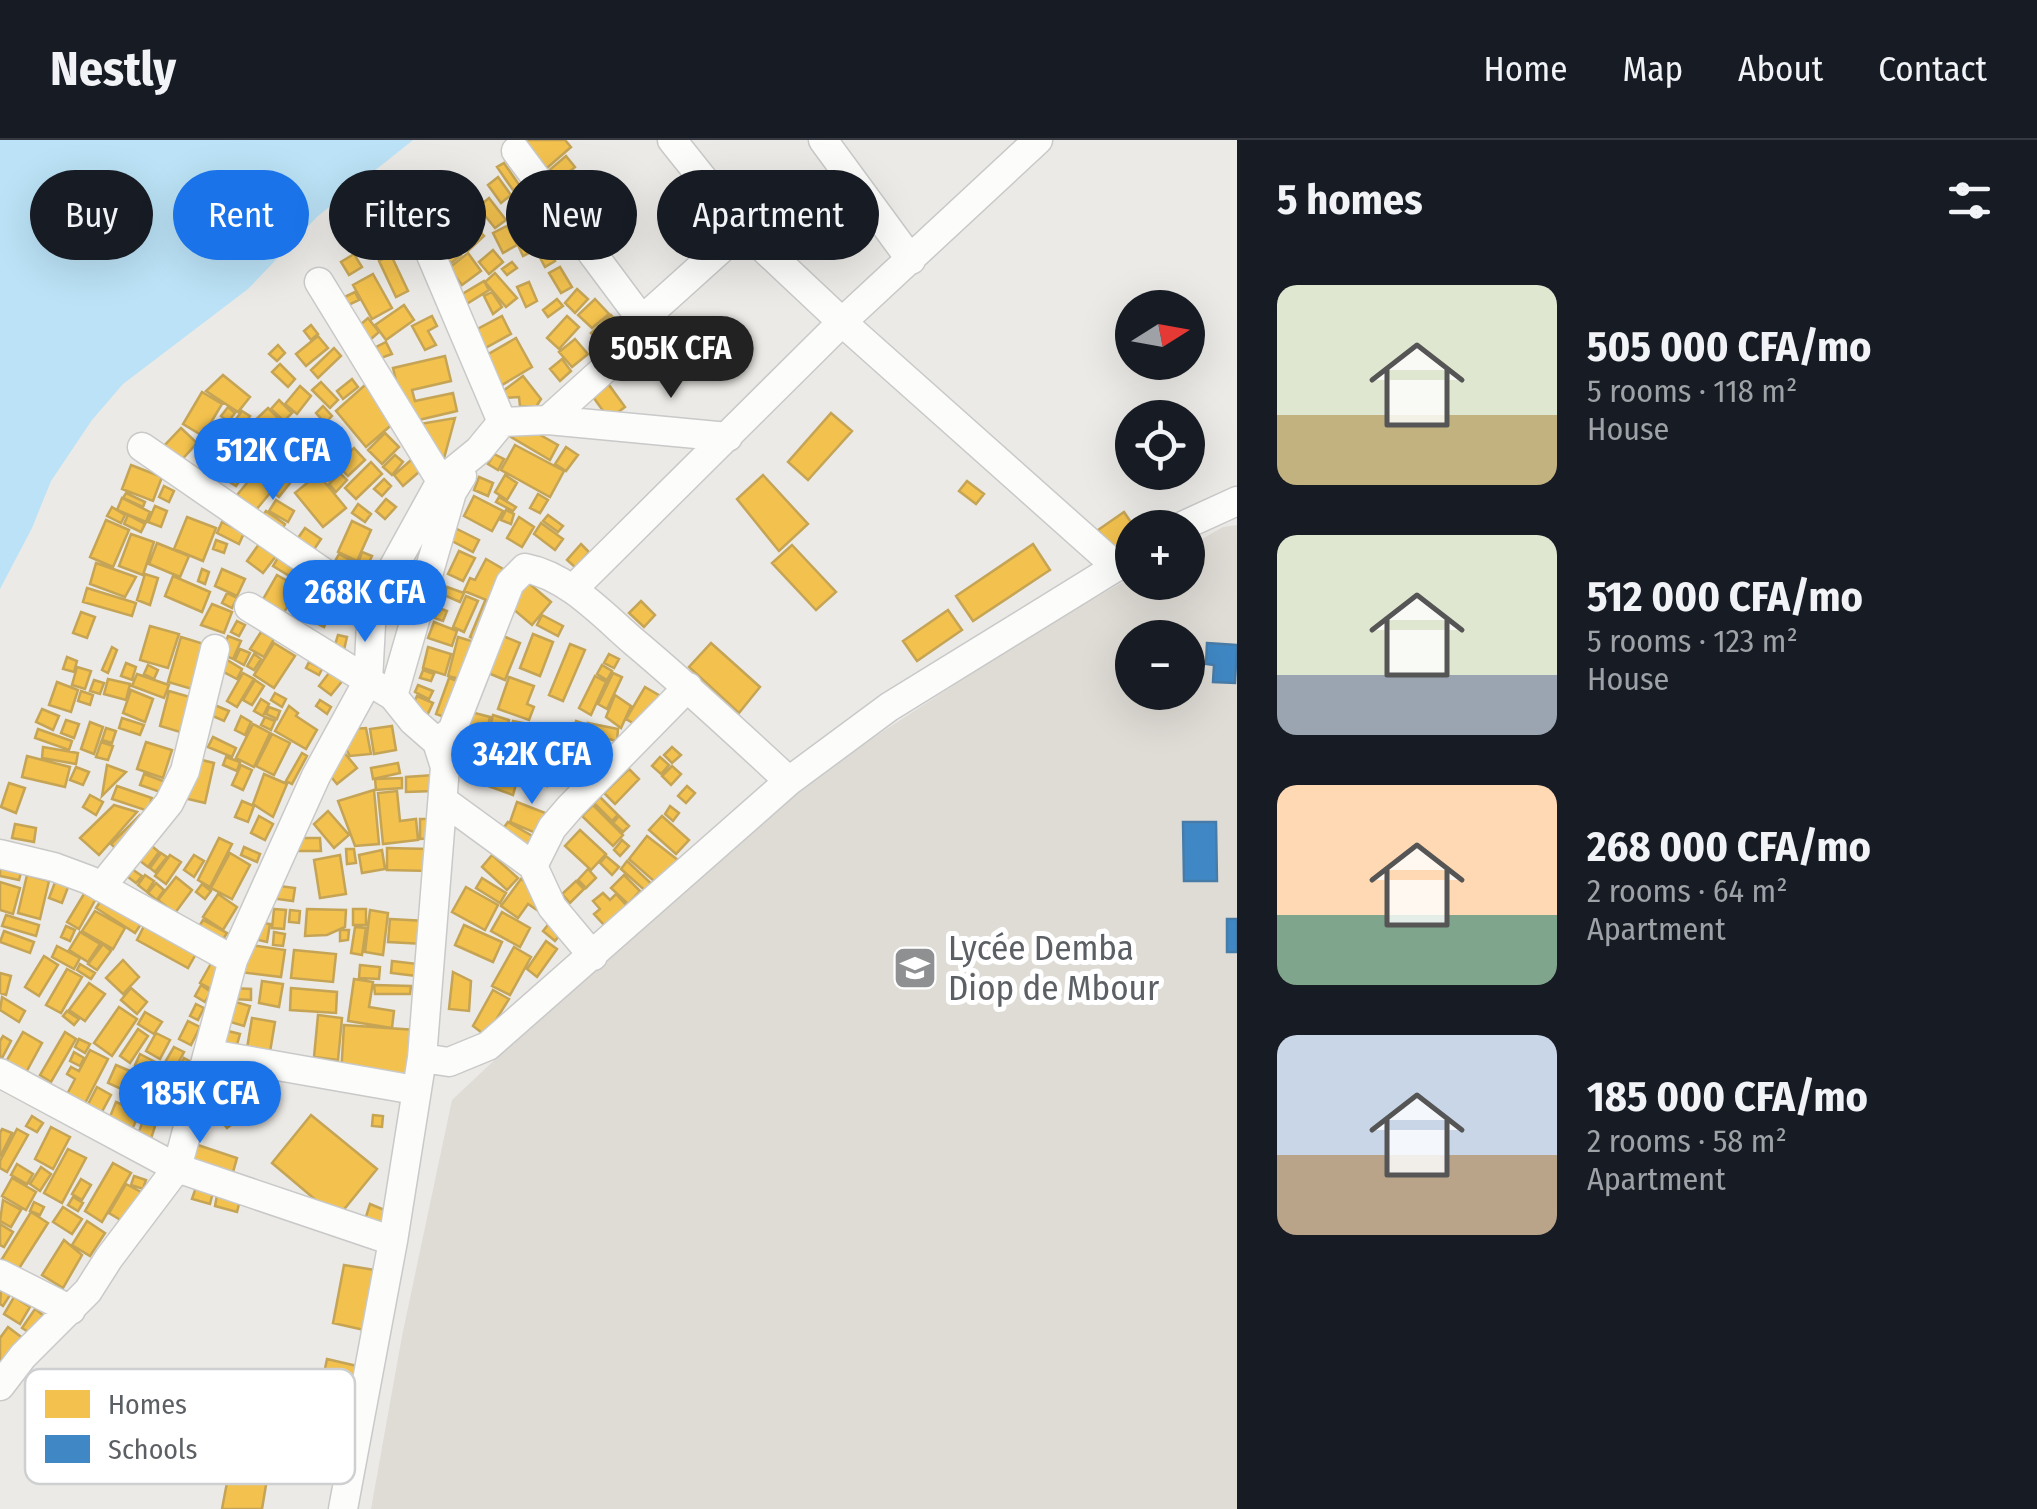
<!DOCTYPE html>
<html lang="en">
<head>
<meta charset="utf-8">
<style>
  body { margin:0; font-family:"Fira Sans Condensed",sans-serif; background:#242831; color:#f1f3f6; height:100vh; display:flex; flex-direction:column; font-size:38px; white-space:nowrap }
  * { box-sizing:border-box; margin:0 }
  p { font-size:32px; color:#9ea1a6 }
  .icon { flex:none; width:55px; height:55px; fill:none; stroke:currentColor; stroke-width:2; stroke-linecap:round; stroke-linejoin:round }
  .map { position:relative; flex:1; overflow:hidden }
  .side { display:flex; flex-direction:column; background:#171b24; width:800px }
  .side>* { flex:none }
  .top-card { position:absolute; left:30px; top:30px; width:950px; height:90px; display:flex; gap:20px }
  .needle { width:65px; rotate:79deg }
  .fabs { position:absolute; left:1115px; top:150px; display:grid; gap:20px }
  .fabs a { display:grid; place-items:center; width:90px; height:90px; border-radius:50%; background:#171b24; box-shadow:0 10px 40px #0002; font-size:50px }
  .price { position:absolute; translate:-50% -85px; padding:0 22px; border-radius:35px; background:#1a73e8; color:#fff; font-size:32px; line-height:65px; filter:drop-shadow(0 2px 5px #0008) }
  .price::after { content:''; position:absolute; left:50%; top:60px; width:30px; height:22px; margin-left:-15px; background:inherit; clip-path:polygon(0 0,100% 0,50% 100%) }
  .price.active { background:#222; color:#fff }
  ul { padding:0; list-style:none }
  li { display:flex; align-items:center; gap:30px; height:250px; padding:0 40px }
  li span { display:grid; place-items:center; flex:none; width:280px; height:200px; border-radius:20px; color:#555 }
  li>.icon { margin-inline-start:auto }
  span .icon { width:120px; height:120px; fill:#fffc; stroke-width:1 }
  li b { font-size:42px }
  h2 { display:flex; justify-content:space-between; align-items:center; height:120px; padding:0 40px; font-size:42px }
  .pill { padding:0 35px; border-radius:45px; background:#171b24; box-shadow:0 10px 40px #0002; font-size:35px; line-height:90px }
  .pill.active { background:#1a73e8; color:#fff }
  header { display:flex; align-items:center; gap:60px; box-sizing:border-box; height:140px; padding:0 50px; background:#171b24; border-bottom:2px solid #363941 }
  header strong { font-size:48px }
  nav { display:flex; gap:55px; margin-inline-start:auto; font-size:35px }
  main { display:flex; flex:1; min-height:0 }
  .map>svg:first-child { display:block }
  .education { fill:#dfdcd6; fill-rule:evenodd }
  .water { fill:#bbe2f6 }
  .homes { fill:#f2c14e; stroke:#c5a455; stroke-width:2.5 }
  .schools { fill:#3f88c5; stroke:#487ca8; stroke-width:2.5 }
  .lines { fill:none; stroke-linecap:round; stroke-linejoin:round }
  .minor-casing { stroke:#c8c9c8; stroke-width:31 }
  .minor { stroke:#fcfcfb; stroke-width:28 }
  .labels { text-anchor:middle; stroke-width:10; stroke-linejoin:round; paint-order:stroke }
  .poi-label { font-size:35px; fill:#5c6064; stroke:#fff; text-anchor:start }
  .key { fill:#fff; stroke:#cecfd0; stroke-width:2.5 }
  .key-label { font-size:28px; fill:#5c6064 }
</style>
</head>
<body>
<header>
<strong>Nestly</strong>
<nav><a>Home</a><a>Map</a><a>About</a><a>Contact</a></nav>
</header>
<main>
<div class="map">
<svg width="1237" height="1369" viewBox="0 0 1237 1369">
  <rect width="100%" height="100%" fill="#eceae6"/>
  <path class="education" d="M1237,385V1369H371L402,1196L452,960L734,695L833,624L1040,489L1132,437V442H1188V407L1223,387ZM1132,498H1188V552H1132Z"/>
  <path class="water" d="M0,0H413L318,76L248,149L123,244L92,280L51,341L32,388L0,449Z"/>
  <path class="homes" d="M522,0H565L571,7L539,35Z
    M566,16L575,27L548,50L539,39Z
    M504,23L520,46L513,50L497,27Z
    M498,37L511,55L501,63L488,45Z
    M522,52L529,60L518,69L511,61Z
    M467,54L475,74L452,84L443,65Z
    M489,58L506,80L495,88L478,67Z
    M537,72L552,102L523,116L509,85Z
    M444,76L452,93L429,103L422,86Z
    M470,81L484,96L468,111L454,95Z
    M507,86L517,105L503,113L493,93Z
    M453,104L461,115L451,123L443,113Z
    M547,107L555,121L545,127L537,112Z
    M493,110L503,122L489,134L479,122Z
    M468,113L481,131L462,145L449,128Z
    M354,114L362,127L349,135L341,122Z
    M391,115L408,151L396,157L379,121Z
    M512,122L517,128L507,135L502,129Z
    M560,127L572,147L561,153L549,133Z
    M495,133L517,158L506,167L485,142Z
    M373,134L392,168L372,179L353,145Z
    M484,141L489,150L465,165L459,156Z
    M529,142L537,161L526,167L517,147Z
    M577,149L588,159L575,173L565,163Z
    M355,152L359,160L340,169L336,161Z
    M492,152L502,167L493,174L484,156Z
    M557,159L563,166L548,177L543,170Z
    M595,159L609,174L592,188L578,175Z
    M404,165L414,180L386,200L375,185Z
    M611,175L621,186L601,204L591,193Z
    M432,176L437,186L428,191L436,205L425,210L412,186Z
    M502,176L511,194L478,212L468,194Z
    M567,176L579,187L559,209L547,198Z
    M368,178L379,192L363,206L352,192Z
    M311,185L318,194L311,200L304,191Z
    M318,196L328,208L306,226L296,214Z
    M516,198L532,227L502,245L485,216Z
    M575,199L588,214L572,227L559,212Z
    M386,202L392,214L381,218L376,207Z
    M278,205L285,213L277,221L269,214Z
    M334,208L341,216L318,238L311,230Z
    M445,216L451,241L412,250L415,261L453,253L457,271L406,283L393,228Z
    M562,219L571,231L560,241L550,229Z
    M280,224L295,239L288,247L272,232Z
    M223,235L250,257L238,272L206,251Z
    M523,236L541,259L536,267L520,266L519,257L503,258L499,254Z
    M604,238L625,267L609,279L588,250Z
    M352,239L358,247L343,259L337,251Z
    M321,242L338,260L330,268L312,250Z
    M365,245L396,281L366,307L336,271Z
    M300,246L311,256L297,274L285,264Z
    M202,252L222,264L203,296L183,284Z
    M279,260L292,273L284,281L271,269Z
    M323,266L332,276L325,283L316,273Z
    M228,267L235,273L228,282L221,276Z
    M268,268L284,284L263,304L247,288Z
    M242,271L250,276L241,288L233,283Z
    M831,273L852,291L808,340L788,322Z
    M455,278L443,322L408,286Z
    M308,281L316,289L304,301L296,293Z
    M519,283L558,305L550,320L511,297Z
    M181,288L197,303L178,324L162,308Z
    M212,289L221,296L209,313L199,307Z
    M288,292L308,308L291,330L271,313Z
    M241,293L263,305L253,323L231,312Z
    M385,293L399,307L382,324L368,310Z
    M334,302L342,312L331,320L324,309Z
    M515,305L564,331L550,357L501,330Z
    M566,307L578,315L566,331L555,324Z
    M354,308L365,320L348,336L336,324Z
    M494,314L504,319L498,330L488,324Z
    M395,315L403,322L392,335L383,327Z
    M238,319L250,326L236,346L225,339Z
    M411,320L420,331L403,346L394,335Z
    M371,322L382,334L356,359L345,348Z
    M131,325L162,337L153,361L122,349Z
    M326,325L335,336L328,341L319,330Z
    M261,326L280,341L256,370L237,355Z
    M340,333L347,340L336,352L329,344Z
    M318,334L346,368L323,387L295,353Z
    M505,335L517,343L507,360L495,352Z
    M763,335L808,384L779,411L737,359Z
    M285,337L291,342L279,357L273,352Z
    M479,337L493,343L488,356L474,350Z
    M384,339L391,346L382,356L374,349Z
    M967,341L984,354L976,364L959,351Z
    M164,346L174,351L169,362L159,357Z
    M126,353L145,362L143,367L123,358Z
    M538,354L548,360L540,373L530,368Z
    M474,356L503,371L492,391L464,376Z
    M499,357L516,367L513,371L496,362Z
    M122,358L150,372L146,382L117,370Z
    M386,359L396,367L385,379L376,371Z
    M276,360L294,371L288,382L269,371Z
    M358,364L371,374L365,382L352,373Z
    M155,366L167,371L161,387L148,382Z
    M112,367L125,375L121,383L107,376Z
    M506,370L514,374L511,384L501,380Z
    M266,371L285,384L279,394L259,381Z
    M1124,372L1135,388L1132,400L1115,413L1098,390Z
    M128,375L145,384L141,392L124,384Z
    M548,375L563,386L558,392L543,381Z
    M187,377L216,388L203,421L174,409Z
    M519,377L534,387L522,407L507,398Z
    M106,380L129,390L113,427L90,417Z
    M352,381L371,390L357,421L338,412Z
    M222,382L244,393L239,404L217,393Z
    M541,383L563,399L555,410L534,394Z
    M305,388L321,399L309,417L293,405Z
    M455,388L479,400L473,412L450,400Z
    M131,394L154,402L143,435L119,426Z
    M216,400L227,404L224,413L213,409Z
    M157,403L189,416L180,437L149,424Z
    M259,404L276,416L263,433L247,421Z
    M581,404L589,412L576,428L567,420Z
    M1033,404L1050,430L973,481L956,456Z
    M792,405L836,452L816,470L772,423Z
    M459,411L475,418L463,441L448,434Z
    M362,412L372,416L367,427L358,423Z
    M339,414L353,422L347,432L334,423Z
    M398,414L420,428L414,442L392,428Z
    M279,416L302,431L296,440L273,426Z
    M486,419L510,433L496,464L464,451L470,438L475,440Z
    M96,423L136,437L125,457L90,444Z
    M202,429L209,432L205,444L198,441Z
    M222,429L245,439L237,456L215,446Z
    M145,434L158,438L150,465L137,460Z
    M277,435L298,447L280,480L258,468Z
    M173,436L210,452L202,472L165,456Z
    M310,437L323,445L310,470L296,463Z
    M525,440L551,462L532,485L506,463Z
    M447,447L464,453L460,462L444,455Z
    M87,448L136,463L132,476L83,462Z
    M328,448L341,457L331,471L318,462Z
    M227,453L237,458L232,468L222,463Z
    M466,456L478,461L464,492L453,487Z
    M389,459L409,465L404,480L384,474Z
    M485,461L497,466L482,502L470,497Z
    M641,461L655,475L644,487L629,473Z
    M212,464L232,472L224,493L201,485Z
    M313,468L329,476L324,487L308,479Z
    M439,468L447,471L443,481L435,478Z
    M948,470L962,490L917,521L903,501Z
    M81,472L95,477L87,498L73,493Z
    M542,475L563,486L558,496L537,485Z
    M237,481L245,485L239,496L231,492Z
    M434,482L457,491L452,506L428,498Z
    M150,486L179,494L168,528L140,520Z
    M261,492L274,499L264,517L250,509Z
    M496,493L520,503L505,540L481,530Z
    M533,494L553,502L540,536L520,528Z
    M338,495L347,497L344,510L334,508Z
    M228,496L241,501L233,519L221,514Z
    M181,497L204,504L192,549L168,542Z
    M458,497L478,503L468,541L448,536Z
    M274,503L295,516L274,548L254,535Z
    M711,503L760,547L739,573L689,527Z
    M570,504L585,510L563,561L549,555Z
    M112,507L117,510L108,533L102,530Z
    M428,507L451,514L445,535L423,528Z
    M240,509L250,513L244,525L235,520Z
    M254,514L261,519L254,530L247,526Z
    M609,514L619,519L614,528L604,523Z
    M67,517L77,521L74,532L63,529Z
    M224,518L242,529L237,539L218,529Z
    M309,522L322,529L319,535L306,528Z
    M126,523L136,527L132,540L121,536Z
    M148,525L158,530L154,539L144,534Z
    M602,525L612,531L607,540L597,534Z
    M77,527L91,531L85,549L72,545Z
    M332,529L344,539L331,555L319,546Z
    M423,530L434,534L431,541L420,538Z
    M243,533L254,539L237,567L227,561Z
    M613,533L622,537L607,569L598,564Z
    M137,534L169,545L164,558L132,546Z
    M595,536L606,542L591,575L579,568Z
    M509,537L534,546L527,564L534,567L529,580L498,569Z
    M449,538L469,545L455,581L436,574Z
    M108,539L130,544L126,560L104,554Z
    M94,540L104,543L100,554L90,551Z
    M255,540L264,546L252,565L243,560Z
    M57,542L78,550L71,572L49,565Z
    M418,545L433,551L429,559L415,552Z
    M645,547L669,561L650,593L626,579Z
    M131,550L153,559L145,582L123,573Z
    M81,551L93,555L90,565L78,561Z
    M169,551L190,557L180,592L160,586Z
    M275,553L286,559L282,567L271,560Z
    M615,555L631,566L621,588L606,577Z
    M417,556L433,563L426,578L410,571Z
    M261,559L269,564L263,576L254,571Z
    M320,560L331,567L327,574L316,566Z
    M212,564L229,571L224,581L208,574Z
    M289,566L298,573L296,576L317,590L306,609L275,591Z
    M269,567L280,571L277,579L266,574Z
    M42,569L59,576L53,590L36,582Z
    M467,571L490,577L484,602L460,596Z
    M493,575L509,580L506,592L490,588Z
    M241,576L251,582L245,595L235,590Z
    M265,577L275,581L271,590L261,585Z
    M122,578L144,585L140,595L119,588Z
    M66,580L79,584L74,598L61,593Z
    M513,581L523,583L520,595L510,592Z
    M576,581L585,584L582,594L573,592Z
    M90,582L103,587L94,614L81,609Z
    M588,583L618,589L617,601L586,594Z
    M253,584L270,593L254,627L236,618Z
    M392,586L396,610L374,614L370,589Z
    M540,586L585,596L583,608L537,598Z
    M106,588L116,591L112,603L102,600Z
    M366,588L371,614L350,616L335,590Z
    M38,589L72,601L69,610L35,598Z
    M272,594L290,603L274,635L256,626Z
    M510,596L531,606L521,633L498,623Z
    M213,597L236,608L232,617L208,607Z
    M588,598L615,605L602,624L586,616Z
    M101,602L113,606L108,620L96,617Z
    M146,602L172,610L163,638L137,629Z
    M534,605L559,613L547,646L524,637Z
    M43,607L78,613L76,624L42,618Z
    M672,607L681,615L672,623L664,615Z
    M342,610L357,628L337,644L322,626Z
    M302,613L307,616L292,644L286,641Z
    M27,616L70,627L65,647L22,637Z
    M226,617L240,622L237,631L223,625Z
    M660,617L669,625L661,634L652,626Z
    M194,618L214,623L205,663L184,658Z
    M398,623L400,633L373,639L371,628Z
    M107,625L126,632L102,656Z
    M241,625L252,630L243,650L232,645Z
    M672,626L681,634L671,645L662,636Z
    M76,627L89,632L83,645L70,640Z
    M493,629L518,637L513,655L488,646Z
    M629,629L639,639L615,664L604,653Z
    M144,634L166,642L163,653L140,645Z
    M264,634L287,644L273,677L253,664Z
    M434,635V651L406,652V637Z
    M402,638V648L376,650L375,639Z
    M9,643L25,648L16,673L1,667Z
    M117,646L152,658L148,671L112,659Z
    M687,646L695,653L686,663L678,656Z
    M374,650L379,704L355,706L338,661Z
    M397,651L400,681L416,679L418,700L383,704L378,653Z
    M90,655L103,662L96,675L83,667Z
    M600,657L618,675L612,681L594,663Z
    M242,661L254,666L248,682L235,677Z
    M517,662L553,676L538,694L510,682Z
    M114,665L137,672L99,715L80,698Z
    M593,665L623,695L613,706L582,676Z
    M670,666L679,673L673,681L665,674Z
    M328,671L349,695L334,708L314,684Z
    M140,675L149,683L120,713L111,704Z
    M259,676L273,684L265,700L251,693Z
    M619,676L629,686L623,692L613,683Z
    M662,676L689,700L676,714L649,690Z
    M420,679H435L436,698L420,699Z
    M508,682L534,697L525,710L499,694Z
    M15,684L36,688L34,702L12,698Z
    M580,690L606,714L591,730L565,706Z
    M647,696L683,724L663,749L629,719Z
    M219,698L232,704L210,747L198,740Z
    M289,698H320L321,711H289Z
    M622,700L629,706L620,716L614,710Z
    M147,702L159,712L148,727L135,717Z
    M244,707L260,714L257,722L241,715Z
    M387,708L430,709L429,731L387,730Z
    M346,709H354L356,723L347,724Z
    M382,710L385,729L362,733L359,715Z
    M161,713L167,717L155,732L150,728Z
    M230,713L250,725L232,759L211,748Z
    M170,715L181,722L166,744L155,736Z
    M194,715L204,721L194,737L184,730Z
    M340,715L346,754L320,758L314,720Z
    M492,715L518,738L507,750L482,727Z
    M606,716L619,727L612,735L600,723Z
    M0,720L23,725L19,740L0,736Z
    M627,721L656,748L650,755L621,729Z
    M129,727L142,736L136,743L124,734Z
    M588,729L596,738L586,748L578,740Z
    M27,735L49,741L40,779L18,773Z
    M145,735L154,741L147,752L138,745Z
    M624,735L640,751L628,764L611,748Z
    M57,737L70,742L62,763L49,758Z
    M176,737L192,750L175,773L158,760Z
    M482,738L506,753L500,763L476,748Z
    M521,739L547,757L537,770L528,764L518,778L501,766Z
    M576,741L584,749L570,763L562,754Z
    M0,742L20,748L13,774L0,770Z
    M156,743L164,750L157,760L148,753Z
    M202,744L211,751L205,759L196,752Z
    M272,745L295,748L293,761L270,758Z
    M466,747L498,765L485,790L452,772Z
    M87,749L98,755L79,789L67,782Z
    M603,753L610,760L616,754L627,766L605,786L594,774L600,769L593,761Z
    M218,754L237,767L223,790L203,777Z
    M104,756L143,781L135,793L96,768Z
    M274,769L286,770L284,789L272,788Z
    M307,769L346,770L345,787L327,795L305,796Z
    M353,769H366V785H353Z
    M290,770L300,771L299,783L289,782Z
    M370,770L388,773L383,815L365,812Z
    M95,771L125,788L113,809L82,791Z
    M502,772L530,788L520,807L491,791Z
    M6,775L39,785L36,796L2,786Z
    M390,779L426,781L424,804L388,802Z
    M203,780L227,793L222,801L198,788Z
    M551,781L563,791L555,801L543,791Z
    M256,782L270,784L267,802L254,799Z
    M145,784L197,812L188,828L137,800Z
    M464,785L502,802L493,822L455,805Z
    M66,786L75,790L70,801L61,797Z
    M355,787L366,788L362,815L351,813Z
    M340,790H349L348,800L340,801Z
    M4,791L34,802L30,813L0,802Z
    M80,792L100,804L88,822L69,810Z
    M274,792L285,794L283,806L273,805Z
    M546,801L557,809L537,837L527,829Z
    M103,804L111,811L97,830L88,824Z
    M243,804L285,810L281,837L239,832Z
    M57,806L80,818L74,829L52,817Z
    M514,807L531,817L510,855L492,846Z
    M294,810L336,814L333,842L291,838Z
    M44,816L58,825L39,856L25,847Z
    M123,820L139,837L123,854L106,838Z
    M213,820L223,827L213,850L200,843Z
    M392,821L418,824L417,836L391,833Z
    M80,824L95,833L91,839L77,830Z
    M360,825L380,827L379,839L359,838Z
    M67,829L82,837L61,873L46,865Z
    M453,832L471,841L469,871L449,869Z
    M0,833L11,836L6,855L0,853Z
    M354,839L373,842L369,867L394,871L392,888L348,881Z
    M262,841L283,844L279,867L259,863Z
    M89,843L105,854L85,881L69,870Z
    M201,845L211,852L205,862L195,856Z
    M374,845L411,846L410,854H375Z
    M131,848L147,862L137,874L121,860Z
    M233,848L251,849V860L233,859Z
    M291,848L337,852L336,873L290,870Z
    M493,850L509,859L486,896L473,886Z
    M2,857L25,871L19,882L0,870Z
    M232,861L250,866L244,886L227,881Z
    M196,864L204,868L198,880L190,876Z
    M119,867L137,879L112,916L94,903Z
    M67,871L79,879L74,885L63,876Z
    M145,872L162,882L154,894L138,884Z
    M318,875L342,878L338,920L314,917Z
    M252,878L275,882L269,918L246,914Z
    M188,881L200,887L191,905L179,899Z
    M344,885L416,890L413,940L341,935Z
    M138,889L148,896L130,923L120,916Z
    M220,889L240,894L235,912L215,907Z
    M23,892L42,903L23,938L3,927Z
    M65,892L76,899L51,942L40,935Z
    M156,893L170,900L160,919L146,911Z
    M3,896L11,901L0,922V901Z
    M79,899L90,904L85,913L75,907Z
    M174,907L184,912L175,929L164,924Z
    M90,910L108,919L81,971L63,962L75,939L67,934L71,927L79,931Z
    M74,912L84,918L80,926L70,921Z
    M140,914L159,924L153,935L135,925Z
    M184,918L195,924L188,937L177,931Z
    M116,925L151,940L143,959L108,943Z
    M161,927L174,932L171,940L158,934Z
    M155,938L173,946L165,964L147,956Z
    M220,943L244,975L227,988L202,956Z
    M224,945L249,949L242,968Z
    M97,947L111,955L98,979L84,972Z
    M116,962L140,972L130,994L107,984Z
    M145,975L157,980L149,1005L136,1000Z
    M311,975L377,1029L337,1078L272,1023Z
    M373,975L383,976L382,987L372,986Z
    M32,976L43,983L37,992L26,986Z
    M51,987L70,997L53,1029L35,1019Z
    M2,989L12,993L0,1017V993Z
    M17,989L28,995L7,1032L0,1028V1021Z
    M186,1001L237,1018L231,1039L192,1024Z
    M68,1009L86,1018L62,1063L44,1053Z
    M113,1023L131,1033L102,1082L85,1071Z
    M17,1024L33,1034L27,1044L11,1035Z
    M41,1027L51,1034L40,1051L30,1044Z
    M134,1036L146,1040L143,1049L131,1045Z
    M12,1038L36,1052L26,1070L2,1056Z
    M81,1039L91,1045L82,1060L72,1054Z
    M126,1044L141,1052L124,1082L109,1073Z
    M196,1047L213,1052L210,1064L192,1059Z
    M217,1055L240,1060L237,1072L215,1066Z
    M73,1057L83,1063L78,1071L68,1065Z
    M3,1060L21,1070L11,1087L0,1081Z
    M34,1062L44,1067L40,1075L30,1071Z
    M370,1064L392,1073L388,1096L363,1086Z
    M63,1067L82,1079L72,1094L53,1082Z
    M31,1072L48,1083L18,1130L2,1119Z
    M87,1081L105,1093L90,1116L72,1105Z
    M0,1084L13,1092L4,1107L0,1105Z
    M64,1100L82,1115L63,1148L42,1135Z
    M344,1125L375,1130L364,1190L333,1183Z
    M1,1150L10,1155L3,1166L0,1164Z
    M14,1157L30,1167L20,1184L4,1174Z
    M35,1169L43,1175L30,1193L22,1188Z
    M8,1187L24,1199L0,1234V1198Z
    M327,1219L357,1226L344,1292L313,1286Z
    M229,1332L267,1339L262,1369H222Z"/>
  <path class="schools" d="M1207,503L1237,505L1235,543L1213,542L1214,525L1206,524Z
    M1183,682H1216L1217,741H1184Z
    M1227,779H1237V812H1227Z"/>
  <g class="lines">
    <defs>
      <path id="minor" d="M672,0L743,89L842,182L1117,427
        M823,0L911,120
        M516,11L642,180
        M411,68L502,282
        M319,142L441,341
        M548,280L728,297
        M142,307L372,466
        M1178,388L1237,361
        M573,449L842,182L1038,0
        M249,467L393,556L413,581L437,602L445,627L422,918L393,1101L343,1369
        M393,556L452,352L462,336
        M437,602L452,591L510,443L525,428C567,436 601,473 633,501C687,546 738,594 789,641
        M444,661L533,726
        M0,714L54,727L89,740L233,820
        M101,747L169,663L185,631L215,509
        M593,816L552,767L533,726L552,688L571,666L688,547
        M210,914L415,950
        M422,918L449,922L488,906L789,641L889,567L1132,417
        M0,933L177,1028L393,1101
        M0,1134L71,1170
        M0,1246L23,1216L88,1151L109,1118L177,1028L233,820L316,636L368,541L372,466L441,341L479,310L502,282L548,280L610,224L642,180L743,89"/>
    </defs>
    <use href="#minor" class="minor-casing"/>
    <use href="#minor" class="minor"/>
  </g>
  <defs>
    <symbol id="school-square" viewBox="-11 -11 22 22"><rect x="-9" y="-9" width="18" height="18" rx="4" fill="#8e9092" stroke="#fff"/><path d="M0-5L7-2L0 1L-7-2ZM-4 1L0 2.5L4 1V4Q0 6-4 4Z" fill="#fff"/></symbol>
  </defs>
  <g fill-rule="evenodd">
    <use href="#school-square" x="890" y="803" width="50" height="50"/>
  </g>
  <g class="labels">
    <g class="poi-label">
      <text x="948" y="820">Lycée Demba<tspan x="948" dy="40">Diop de Mbour</tspan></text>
    </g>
  </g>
  <rect x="25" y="1229" width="330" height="115" rx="15" class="key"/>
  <rect x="45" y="1250" width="45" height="28" fill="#f2c14e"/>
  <rect x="45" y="1295" width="45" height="28" fill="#3f88c5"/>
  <g class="key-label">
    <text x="108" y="1274">Homes</text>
    <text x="108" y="1319">Schools</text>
  </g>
</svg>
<div class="fabs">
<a><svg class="needle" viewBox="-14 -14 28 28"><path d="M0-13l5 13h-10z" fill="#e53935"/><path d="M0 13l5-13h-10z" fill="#9ea1a6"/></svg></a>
<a><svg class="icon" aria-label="locate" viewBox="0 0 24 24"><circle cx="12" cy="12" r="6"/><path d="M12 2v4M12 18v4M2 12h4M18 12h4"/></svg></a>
<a>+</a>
<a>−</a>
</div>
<b class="price active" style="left:671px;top:261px">505K CFA</b>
<b class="price" style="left:273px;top:363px">512K CFA</b>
<b class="price" style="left:365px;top:505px">268K CFA</b>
<b class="price" style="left:532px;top:667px">342K CFA</b>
<b class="price" style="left:200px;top:1006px">185K CFA</b>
<div class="top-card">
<a class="pill">Buy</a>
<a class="pill active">Rent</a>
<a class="pill">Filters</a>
<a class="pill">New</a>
<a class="pill">Apartment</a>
</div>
</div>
<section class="side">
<h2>5 homes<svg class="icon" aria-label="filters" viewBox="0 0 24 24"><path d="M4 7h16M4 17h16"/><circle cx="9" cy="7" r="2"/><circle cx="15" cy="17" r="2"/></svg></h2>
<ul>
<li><span style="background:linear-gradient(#dfe7d0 65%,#c2b280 0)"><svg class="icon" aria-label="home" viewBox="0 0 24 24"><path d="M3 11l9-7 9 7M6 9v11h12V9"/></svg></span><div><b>505 000 CFA/mo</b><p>5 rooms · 118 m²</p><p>House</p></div></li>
<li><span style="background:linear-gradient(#dfe7d0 70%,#9aa5b1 0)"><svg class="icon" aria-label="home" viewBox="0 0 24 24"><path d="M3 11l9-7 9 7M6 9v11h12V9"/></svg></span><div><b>512 000 CFA/mo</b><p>5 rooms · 123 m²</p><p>House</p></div></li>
<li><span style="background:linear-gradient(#ffd9b3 65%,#7fa58c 0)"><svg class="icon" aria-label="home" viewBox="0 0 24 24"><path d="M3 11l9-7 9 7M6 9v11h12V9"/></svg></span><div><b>268 000 CFA/mo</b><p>2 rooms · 64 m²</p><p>Apartment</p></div></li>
<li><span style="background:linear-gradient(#c9d6e8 60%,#b9a48a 0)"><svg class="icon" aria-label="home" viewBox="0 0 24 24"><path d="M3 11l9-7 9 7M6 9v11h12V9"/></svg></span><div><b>185 000 CFA/mo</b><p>2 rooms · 58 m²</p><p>Apartment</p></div></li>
</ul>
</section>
</main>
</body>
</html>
